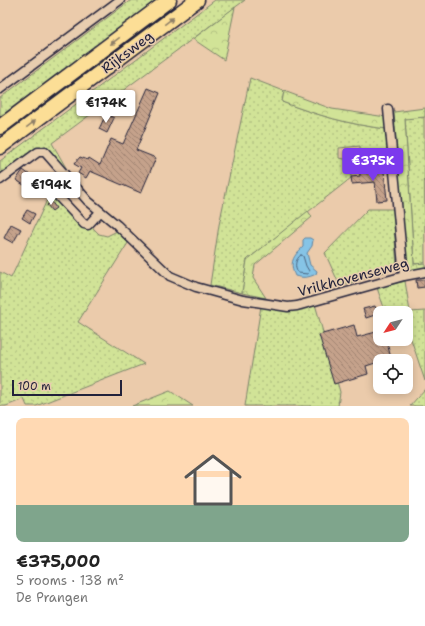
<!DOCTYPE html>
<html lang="en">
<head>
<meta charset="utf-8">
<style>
  body { margin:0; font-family:"Shantell Sans",sans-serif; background:#f2f2f2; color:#222; height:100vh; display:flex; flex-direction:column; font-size:15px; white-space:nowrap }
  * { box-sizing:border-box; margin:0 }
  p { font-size:13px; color:#767676 }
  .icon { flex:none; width:22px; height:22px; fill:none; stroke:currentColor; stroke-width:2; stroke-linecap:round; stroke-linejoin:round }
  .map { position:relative; height:406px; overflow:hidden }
  .sheet { display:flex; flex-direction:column; background:#fff; flex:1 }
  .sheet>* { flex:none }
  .needle { width:26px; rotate:234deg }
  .tools { position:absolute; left:373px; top:306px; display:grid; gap:8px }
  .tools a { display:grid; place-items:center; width:40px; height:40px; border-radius:8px; background:#fff; box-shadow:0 2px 10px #0003; font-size:20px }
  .scale { position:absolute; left:12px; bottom:10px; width:110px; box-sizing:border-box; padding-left:4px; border:2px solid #22223b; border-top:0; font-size:11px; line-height:14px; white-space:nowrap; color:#22223b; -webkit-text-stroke:3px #e8cdaf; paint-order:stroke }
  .price { position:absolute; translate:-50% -34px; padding:0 9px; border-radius:4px; background:#fff; color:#222; font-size:13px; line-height:26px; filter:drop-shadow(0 1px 2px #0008) }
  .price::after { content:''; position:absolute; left:50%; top:24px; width:12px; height:9px; margin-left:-6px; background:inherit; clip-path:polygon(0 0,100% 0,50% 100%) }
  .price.current { background:#7c3aed; color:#fff }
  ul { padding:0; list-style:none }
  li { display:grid; align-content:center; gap:8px; height:212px; padding:0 16px }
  li span { display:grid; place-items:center; height:124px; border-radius:8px; color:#555 }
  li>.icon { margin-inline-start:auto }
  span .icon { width:72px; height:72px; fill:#fffc; stroke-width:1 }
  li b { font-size:17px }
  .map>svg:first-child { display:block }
  .grass { fill:url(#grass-dots); stroke:#7a8269 }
  .forest { fill:url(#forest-crowns); stroke:#7a8269 }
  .water { fill:#86c4e6; stroke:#5e83a2 }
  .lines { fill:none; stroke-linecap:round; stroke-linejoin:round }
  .shore { stroke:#4a637f; stroke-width:1 }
  .building { fill:url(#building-back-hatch); stroke:#22223b }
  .street-casing { stroke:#22223b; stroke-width:11 }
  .highway-casing { stroke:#22223b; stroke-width:17 }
  .street { stroke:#e8cdaf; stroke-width:8 }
  .highway { stroke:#fcde96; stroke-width:14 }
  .oneway { fill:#8f8068 }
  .labels { text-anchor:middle; stroke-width:3; stroke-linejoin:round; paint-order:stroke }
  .street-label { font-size:14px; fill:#22223b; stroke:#e8cdaf }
</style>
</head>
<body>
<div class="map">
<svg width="425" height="406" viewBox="0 0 425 406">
  <defs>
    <pattern id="grass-dots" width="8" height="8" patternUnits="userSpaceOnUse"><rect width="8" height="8" fill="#d1e397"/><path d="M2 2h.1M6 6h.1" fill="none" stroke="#b3c283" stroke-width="1.8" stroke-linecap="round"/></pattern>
    <pattern id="forest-crowns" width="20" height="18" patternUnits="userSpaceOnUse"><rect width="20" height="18" fill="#d1e397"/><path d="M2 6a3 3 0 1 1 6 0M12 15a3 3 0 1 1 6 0" fill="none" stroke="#b3c283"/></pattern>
    <pattern id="building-back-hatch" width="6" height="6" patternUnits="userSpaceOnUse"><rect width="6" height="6" fill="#c5a28b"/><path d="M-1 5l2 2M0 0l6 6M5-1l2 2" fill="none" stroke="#a08473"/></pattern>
  </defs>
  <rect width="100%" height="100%" fill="#ebcbab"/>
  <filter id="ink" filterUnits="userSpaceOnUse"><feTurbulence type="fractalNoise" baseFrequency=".025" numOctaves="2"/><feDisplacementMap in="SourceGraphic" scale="8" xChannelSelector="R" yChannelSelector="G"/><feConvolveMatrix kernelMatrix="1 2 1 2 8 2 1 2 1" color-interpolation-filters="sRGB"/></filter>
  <g filter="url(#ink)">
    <path class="grass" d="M131,0H157L0,118V98Z
      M215,0H245L52,143L73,180L45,145L0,177V161Z
      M250,78L284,91L282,102C317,115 350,125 387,129L389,153L360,155V146L339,148V158L350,160L351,178L247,260L242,293L210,285L219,225Z
      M424,117L425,263L414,264L405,118Z
      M53,187L99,234L107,236L117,231L128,243L78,322L144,364L36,406H27L24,399L6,406H0V272L11,278Z
      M368,209H393L397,268L340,286L325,253Z
      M405,281L410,312L425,311V381L406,324V313H386L377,288Z
      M315,304L340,392L338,406H245L261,306L285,311Z
      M425,389V406H410Z"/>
    <path class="forest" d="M235,7L224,60L193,39Z
      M284,91L332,109L386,117L387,129C350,125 317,115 282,102Z
      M425,108V117L405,119L414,264L425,263V270L406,273L394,112Z
      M308,211L312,217L255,265L253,278L266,298L242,293L247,260Z
      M170,391L193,406H132Z"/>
    <path class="water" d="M305,238H310L313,240L312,246L307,253L310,265L317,271L316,274C308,278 303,278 295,276C289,263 293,256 303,247V240Z"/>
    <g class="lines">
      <path class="shore" d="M301,255L303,256L306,266L309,271L308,274L298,273C294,267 295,259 301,255Z"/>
    </g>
    <path class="building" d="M148,88L160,93L136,150L156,158L141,193L90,171L86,178L78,173L81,168L74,164L80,157L88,160L89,158L100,165L111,139L123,144Z
      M106,114L114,118L107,133L99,129Z
      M366,166L367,173L384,171L387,200L377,201L375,182L352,184L351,177L360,176L359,167Z
      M23,170L42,184L39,189L36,187L35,189L26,183L24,185L16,180Z
      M51,201L56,208L52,211L47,205Z
      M27,210L35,214L30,223L22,218Z
      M11,224L21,229L13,243L4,238Z
      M416,280H425V287L417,288Z
      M375,306L378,314L366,318L363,309Z
      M354,325L357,337L380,331V339H386L391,358L366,366L368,374L334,384L319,335Z"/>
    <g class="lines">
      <defs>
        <path id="street" d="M0,89L120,0
          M388,109L404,276
          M0,180L38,152H45L88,201L117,225L170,276L196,287L243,300L288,307L297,306L404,276L425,272
          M54,192L84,224L88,225L100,212"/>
        <path id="highway" d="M0,127L169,0
          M0,147L197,0"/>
      </defs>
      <use href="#street" class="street-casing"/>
      <use href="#highway" class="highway-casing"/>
      <use href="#street" class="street"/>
      <use href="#highway" class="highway"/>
    </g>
    <defs><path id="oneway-solid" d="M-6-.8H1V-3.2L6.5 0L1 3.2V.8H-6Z"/></defs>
    <g class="oneway">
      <use href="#oneway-solid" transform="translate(169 21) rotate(-37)"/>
      <use href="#oneway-solid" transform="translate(115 41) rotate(143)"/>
      <use href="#oneway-solid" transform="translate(31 124) rotate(-37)"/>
    </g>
  </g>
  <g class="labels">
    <g class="street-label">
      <text transform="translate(127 52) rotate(-37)" y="5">Rijksweg</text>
      <text transform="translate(353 277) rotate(-15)" y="5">Vrilkhovenseweg</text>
    </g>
  </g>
</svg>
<div class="tools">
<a><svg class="needle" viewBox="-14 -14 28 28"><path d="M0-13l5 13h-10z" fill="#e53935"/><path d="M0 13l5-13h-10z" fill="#767676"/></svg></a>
<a><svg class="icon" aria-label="locate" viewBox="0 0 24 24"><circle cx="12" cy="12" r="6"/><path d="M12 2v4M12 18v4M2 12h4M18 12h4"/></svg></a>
</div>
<div class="scale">100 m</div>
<b class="price" style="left:106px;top:124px">€174K</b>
<b class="price current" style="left:373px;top:182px">€375K</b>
<b class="price" style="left:51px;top:206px">€194K</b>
</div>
<section class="sheet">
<ul>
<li><span style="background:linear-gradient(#ffd9b3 70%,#7fa58c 0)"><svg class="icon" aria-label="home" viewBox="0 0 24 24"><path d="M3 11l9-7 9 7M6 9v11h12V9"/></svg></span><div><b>€375,000</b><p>5 rooms · 138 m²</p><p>De Prangen</p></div></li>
</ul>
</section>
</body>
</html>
